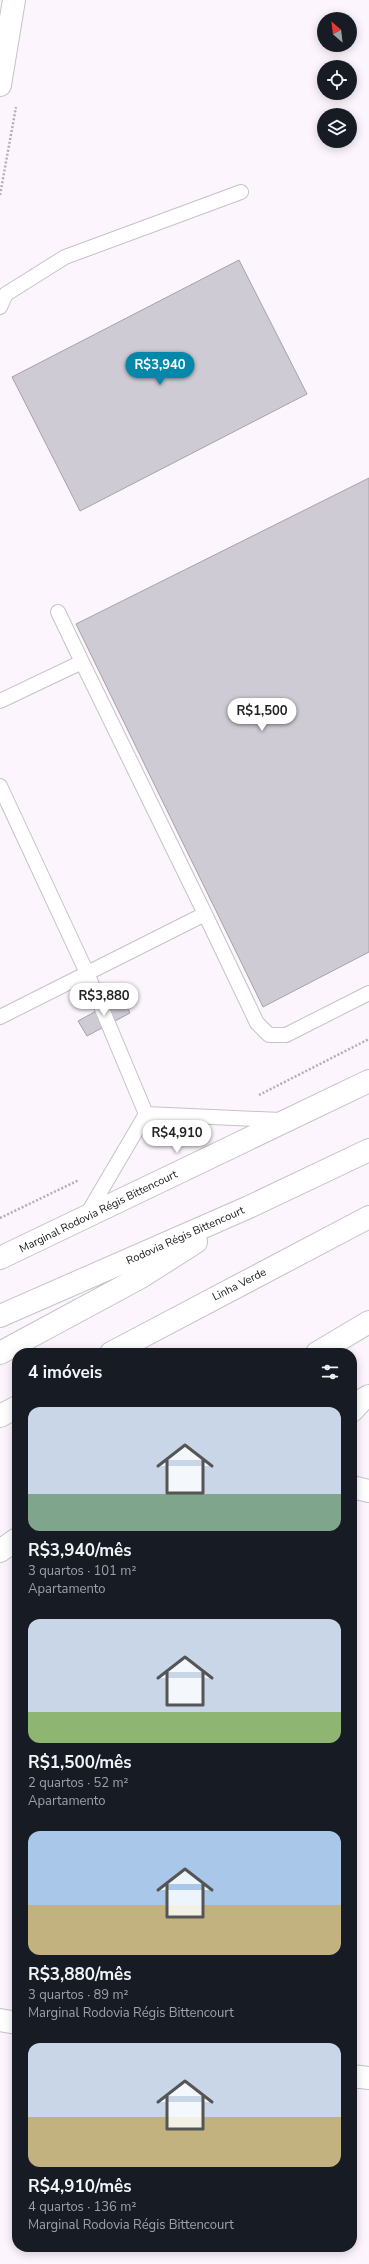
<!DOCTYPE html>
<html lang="pt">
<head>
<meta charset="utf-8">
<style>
  body { margin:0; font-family:"Nunito Sans",sans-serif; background:#242831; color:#f1f3f6; height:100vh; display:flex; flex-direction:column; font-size:15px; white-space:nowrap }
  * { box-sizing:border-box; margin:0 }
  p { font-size:13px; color:#9ea1a6 }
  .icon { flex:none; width:22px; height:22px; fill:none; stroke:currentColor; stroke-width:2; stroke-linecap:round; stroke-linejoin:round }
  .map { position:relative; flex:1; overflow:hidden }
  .panel { position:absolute; left:12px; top:1348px; width:345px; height:904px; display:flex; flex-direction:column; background:#171b24; border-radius:16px; box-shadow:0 2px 10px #0003 }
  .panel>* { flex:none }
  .needle { width:26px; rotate:332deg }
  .tools { position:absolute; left:317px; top:12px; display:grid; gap:8px }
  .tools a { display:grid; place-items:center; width:40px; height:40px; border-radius:50%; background:#171b24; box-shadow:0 2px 10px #0003; font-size:20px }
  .price { position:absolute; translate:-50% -34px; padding:0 9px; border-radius:14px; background:#fff; color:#222; font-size:13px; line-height:26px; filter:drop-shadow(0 1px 2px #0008) }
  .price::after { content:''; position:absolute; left:50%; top:24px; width:12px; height:9px; margin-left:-6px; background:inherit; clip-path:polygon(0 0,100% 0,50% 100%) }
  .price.selected { background:#0388a9; color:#fff }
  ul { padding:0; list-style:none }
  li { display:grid; align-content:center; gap:8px; height:212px; padding:0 16px }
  li span { display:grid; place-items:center; height:124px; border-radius:12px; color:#555 }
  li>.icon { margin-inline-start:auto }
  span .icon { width:72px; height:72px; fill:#fffc; stroke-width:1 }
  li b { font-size:17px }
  h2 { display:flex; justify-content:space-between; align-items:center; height:48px; padding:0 16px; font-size:17px }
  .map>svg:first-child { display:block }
  .building { fill:#cecbd4; stroke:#a5a2ab }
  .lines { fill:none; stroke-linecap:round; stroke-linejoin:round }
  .lane-casing { stroke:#c7c1c9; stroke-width:16 }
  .street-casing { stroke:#c7c1c9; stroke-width:24 }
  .secondary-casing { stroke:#c7c1c9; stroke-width:24 }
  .primary-casing { stroke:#c7c1c9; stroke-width:24 }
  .highway-casing { stroke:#c7c1c9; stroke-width:24 }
  .path { stroke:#b3adb4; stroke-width:2.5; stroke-dasharray:2 2; stroke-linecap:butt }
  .lane { stroke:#fff; stroke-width:14 }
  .street { stroke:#fff; stroke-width:22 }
  .secondary { stroke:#fff; stroke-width:22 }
  .primary { stroke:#fff; stroke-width:22 }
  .highway { stroke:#fff; stroke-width:22 }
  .labels { text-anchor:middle; stroke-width:3; stroke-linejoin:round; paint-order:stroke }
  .street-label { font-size:11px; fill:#161417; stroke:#fff }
</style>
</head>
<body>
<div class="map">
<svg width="369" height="2264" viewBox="0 0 369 2264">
  <rect width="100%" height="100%" fill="#fcf5fd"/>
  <path class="building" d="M239,260L307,394L80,511L12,377Z
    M369,478V952L263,1007L76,624Z
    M122,997L130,1013L87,1036L78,1021Z"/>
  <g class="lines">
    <defs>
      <path id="lane" d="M0,307L6,294L65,257L241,192
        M58,612L82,662
        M0,701L82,662L205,914
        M0,786L87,973L146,1114
        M0,1017L205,914L257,1023L269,1035H286L369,993
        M146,1114L281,1120
        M86,1216L146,1114"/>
      <path id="street" d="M352,1411L362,1400L369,1396
        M0,2020L17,2023
        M352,2076L369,2078"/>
      <path id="secondary" d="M0,1258L369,1081
        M317,1353L369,1322
        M352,1487L369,1491
        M0,1551L17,1539"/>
      <path id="primary" d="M0,85L14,0"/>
      <path id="highway" d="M0,1316L249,1207L369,1150
        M0,1353L141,1277L196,1242
        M111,1353L369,1217
        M0,1416L17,1407"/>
    </defs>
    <use href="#lane" class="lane-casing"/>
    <use href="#street" class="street-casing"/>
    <use href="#secondary" class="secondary-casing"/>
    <use href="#primary" class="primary-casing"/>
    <use href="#highway" class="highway-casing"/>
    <path class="path" d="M0,195L16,107
      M259,1095L369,1039
      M156,1144L166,1139
      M0,1218L79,1180"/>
    <use href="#lane" class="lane"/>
    <use href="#street" class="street"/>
    <use href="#secondary" class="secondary"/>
    <use href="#primary" class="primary"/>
    <use href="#highway" class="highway"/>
  </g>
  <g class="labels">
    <g class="street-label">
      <text transform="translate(98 1211) rotate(-26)" y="4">Marginal Rodovia Régis Bittencourt</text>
      <text transform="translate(185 1235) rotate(-24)" y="4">Rodovia Régis Bittencourt</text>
      <text transform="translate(239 1284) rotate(-27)" y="4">Linha Verde</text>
    </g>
  </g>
</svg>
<div class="tools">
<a><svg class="needle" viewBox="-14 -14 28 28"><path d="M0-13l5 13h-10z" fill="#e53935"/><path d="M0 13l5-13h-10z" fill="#9ea1a6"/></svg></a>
<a><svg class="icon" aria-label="locate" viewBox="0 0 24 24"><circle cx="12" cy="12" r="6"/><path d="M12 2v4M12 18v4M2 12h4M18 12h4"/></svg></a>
<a><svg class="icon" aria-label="layers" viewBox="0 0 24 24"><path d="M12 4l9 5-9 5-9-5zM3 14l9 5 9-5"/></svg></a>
</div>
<b class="price selected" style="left:160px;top:386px">R$3,940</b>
<b class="price" style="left:262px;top:732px">R$1,500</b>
<b class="price" style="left:104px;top:1017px">R$3,880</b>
<b class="price" style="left:177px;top:1154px">R$4,910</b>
<section class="panel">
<h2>4 imóveis<svg class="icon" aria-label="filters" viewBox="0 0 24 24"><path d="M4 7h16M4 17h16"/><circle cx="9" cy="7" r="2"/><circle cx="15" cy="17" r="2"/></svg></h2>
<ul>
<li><span style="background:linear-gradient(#c9d6e8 70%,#7fa58c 0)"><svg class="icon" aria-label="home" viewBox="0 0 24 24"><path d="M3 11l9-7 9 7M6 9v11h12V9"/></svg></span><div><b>R$3,940/mês</b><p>3 quartos · 101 m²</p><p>Apartamento</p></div></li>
<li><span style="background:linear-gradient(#c9d6e8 75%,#8fb573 0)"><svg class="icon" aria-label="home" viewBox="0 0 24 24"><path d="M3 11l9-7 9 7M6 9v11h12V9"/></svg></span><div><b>R$1,500/mês</b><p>2 quartos · 52 m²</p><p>Apartamento</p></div></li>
<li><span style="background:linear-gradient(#a9c7e8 60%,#c2b280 0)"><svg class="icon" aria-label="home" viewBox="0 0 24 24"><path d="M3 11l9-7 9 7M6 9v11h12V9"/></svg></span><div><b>R$3,880/mês</b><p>3 quartos · 89 m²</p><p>Marginal Rodovia Régis Bittencourt</p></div></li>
<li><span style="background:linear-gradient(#c9d6e8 60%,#c2b280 0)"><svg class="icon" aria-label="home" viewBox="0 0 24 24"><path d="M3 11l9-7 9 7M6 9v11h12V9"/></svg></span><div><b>R$4,910/mês</b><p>4 quartos · 136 m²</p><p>Marginal Rodovia Régis Bittencourt</p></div></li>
</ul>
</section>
</div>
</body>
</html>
